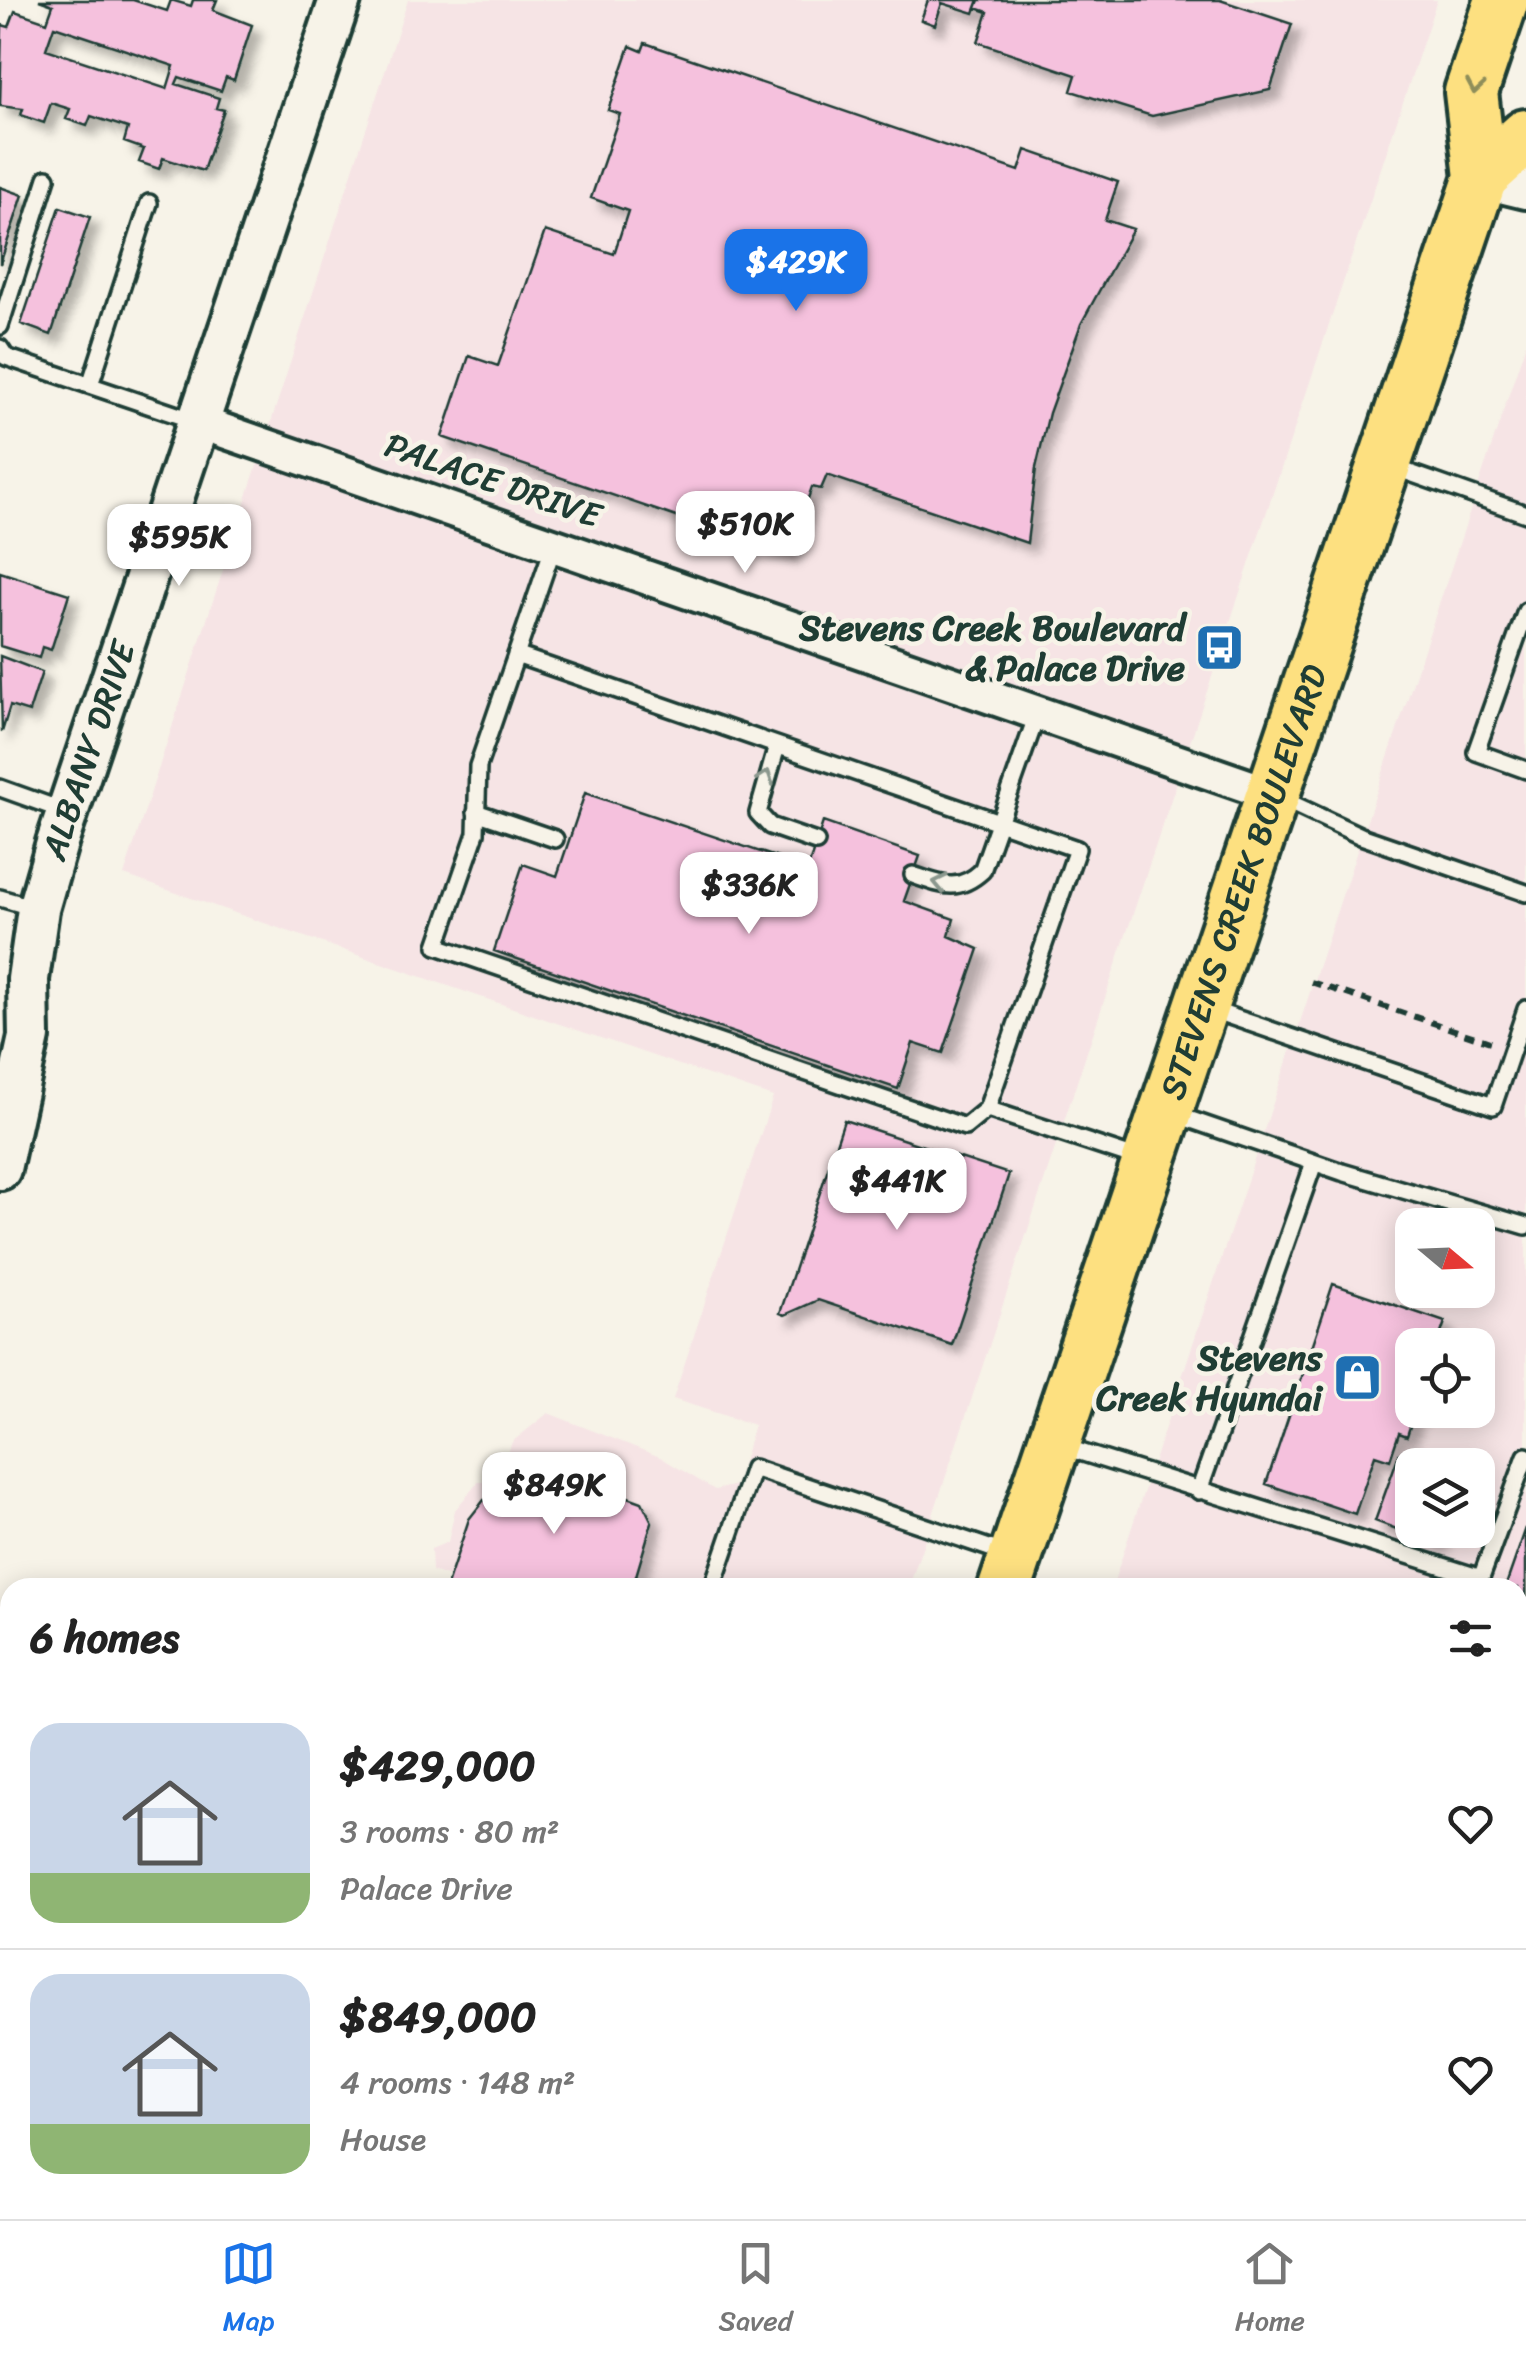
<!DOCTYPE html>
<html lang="en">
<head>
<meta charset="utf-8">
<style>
  body { margin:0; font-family:Sriracha,sans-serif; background:#f6f6f6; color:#222; height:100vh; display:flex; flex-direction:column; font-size:38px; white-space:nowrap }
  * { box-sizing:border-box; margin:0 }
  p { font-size:32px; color:#767676 }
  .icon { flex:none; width:55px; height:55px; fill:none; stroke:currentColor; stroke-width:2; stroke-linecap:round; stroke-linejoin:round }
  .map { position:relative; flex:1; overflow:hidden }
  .panel { position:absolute; left:0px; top:1578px; width:1528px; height:642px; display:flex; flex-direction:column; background:#fff; border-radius:30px 30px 0 0; box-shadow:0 5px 25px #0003 }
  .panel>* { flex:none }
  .needle { width:65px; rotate:109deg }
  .fabs { position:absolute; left:1395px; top:1208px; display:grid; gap:20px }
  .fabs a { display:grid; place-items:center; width:100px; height:100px; border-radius:20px; background:#fff; box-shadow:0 5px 25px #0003; font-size:50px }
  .price { position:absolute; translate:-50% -85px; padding:0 22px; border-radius:20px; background:#fff; color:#222; font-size:32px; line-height:65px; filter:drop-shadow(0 2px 5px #0008) }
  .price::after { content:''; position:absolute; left:50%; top:60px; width:30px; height:22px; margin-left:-15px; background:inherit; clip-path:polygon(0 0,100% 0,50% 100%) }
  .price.current { background:#1a73e8; color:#fff }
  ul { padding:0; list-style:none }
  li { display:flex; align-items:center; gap:30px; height:250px; padding:0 30px }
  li+li { border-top:2px solid #e0e0e0 }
  li span { display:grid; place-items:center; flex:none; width:280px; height:200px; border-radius:30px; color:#555 }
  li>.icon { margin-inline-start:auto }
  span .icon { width:120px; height:120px; fill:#fffc; stroke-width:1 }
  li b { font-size:42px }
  h2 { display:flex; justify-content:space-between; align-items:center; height:120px; padding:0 30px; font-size:42px }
  .menu { display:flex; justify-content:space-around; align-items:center; height:140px; border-top:2px solid #e0e0e0; background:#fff; font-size:28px; color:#767676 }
  .menu a { display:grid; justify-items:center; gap:5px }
  .menu .current { color:#1a73e8 }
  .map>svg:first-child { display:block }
  .built { fill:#f6e4e5; fill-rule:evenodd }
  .building { fill:#f5c1dd; stroke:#1f3d34; stroke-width:2.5; fill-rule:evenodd; filter:url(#shadow) }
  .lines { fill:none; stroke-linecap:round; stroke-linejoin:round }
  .service-casing { stroke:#1f3d34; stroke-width:22 }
  .minor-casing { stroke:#1f3d34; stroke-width:40 }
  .tertiary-casing { stroke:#1f3d34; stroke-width:48 }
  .primary-casing { stroke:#1f3d34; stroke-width:60 }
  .path { stroke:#1f3d34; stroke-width:6; stroke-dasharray:10 8; stroke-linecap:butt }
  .service { stroke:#f7f3e8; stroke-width:15 }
  .minor { stroke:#f7f3e8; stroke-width:32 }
  .tertiary { stroke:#f7f3e8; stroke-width:40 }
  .primary { stroke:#fde080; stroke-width:52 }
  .oneway { stroke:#8e8e5a }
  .oneway2 { stroke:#8b988e }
  .labels { text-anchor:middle; stroke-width:9; stroke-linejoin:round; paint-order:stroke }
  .street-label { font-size:35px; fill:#1f3d34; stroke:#f7f3e8 }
  .poi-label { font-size:35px; font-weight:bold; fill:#1f3d34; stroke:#f7f3e8; text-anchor:end }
</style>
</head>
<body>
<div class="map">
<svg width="1526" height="2219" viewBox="0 0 1526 2219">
  <defs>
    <filter id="shadow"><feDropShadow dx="9" dy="9" stdDeviation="5" flood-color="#0004"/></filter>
  </defs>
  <rect width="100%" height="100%" fill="#f7f3e8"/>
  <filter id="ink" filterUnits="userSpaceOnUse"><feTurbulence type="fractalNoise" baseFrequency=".01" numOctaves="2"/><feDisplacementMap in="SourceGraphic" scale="20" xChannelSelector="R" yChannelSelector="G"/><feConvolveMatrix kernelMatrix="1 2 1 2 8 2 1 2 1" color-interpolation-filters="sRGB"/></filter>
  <g filter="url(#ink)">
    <path class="built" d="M408,0H1437L909,1587H446L449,1577L432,1571L431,1549L448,1542L455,1510L479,1481L497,1483L512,1442L548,1413L660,1457L715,1490L736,1485L754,1425L673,1399L773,1097L124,875Z
      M1526,343V2219H901L904,2210H1518V1588L1112,1587ZM1412,1225H1478V1290H1412ZM1412,1345H1478V1410H1412ZM1412,1465H1478V1530H1412Z"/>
    <path class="building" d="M39,0H133L167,11L171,0L191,6L193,0H217L213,10L252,25L234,80L226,77L221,91L179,77L176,84L219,98L216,108L224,110L203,171L163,158L159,169L139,162L144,149L124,142L128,128L91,116L87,126L66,119L70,109L51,103L44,123L21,115L23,109L0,106L2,25L9,27L15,11L47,22L53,5ZM54,26L174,66L167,89L46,49Z
      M928,0H979L974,13L942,3L935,25L921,20Z
      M979,0H1220L1292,24L1270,90L1152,116L1071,91L1076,75L978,42L988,12L976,8Z
      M645,43L1019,171L1026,150L1118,182L1105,220L1133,229L1081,324L1049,413L1036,468L1027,543L827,475L821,489L812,487L788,555L442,437L469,356L498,366L545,231L614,254L628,211L591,198L620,114L608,110L630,46L642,51Z
      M0,187L23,195L0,264Z
      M60,207L90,217L51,335L21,324Z
      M0,572L69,594L51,650L42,647L39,658L0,646Z
      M0,656L42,672L29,712L10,706L2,732Z
      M585,793L808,868L823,822L920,856L904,901L954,919L949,936L979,949L943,1053L913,1043L898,1089L494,951L523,864L557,876Z
      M844,1120L1009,1174L952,1345L818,1300L785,1315L780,1313Z
      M1333,1284L1445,1322L1437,1345H1412L1415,1410L1407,1436L1399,1433L1390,1460L1375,1455L1355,1514L1266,1484Z
      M1399,1454L1432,1465H1412V1530H1442L1437,1544L1375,1521Z
      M525,1462L565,1475L568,1467L598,1477L595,1485L642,1502L652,1522L636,1576L643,1578L640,1588H446L469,1519L484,1500L509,1508Z
      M1526,1528V1667L1518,1664V1588H1505Z"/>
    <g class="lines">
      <defs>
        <path id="service" d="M0,326L47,178
          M0,348L6,357L198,422
          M90,385L149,203
          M1393,467L1526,514
          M555,542L478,766L476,833L437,946L965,1127L987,1109
          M1526,611L1476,752L1526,770
          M516,655L1077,849L987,1109L1139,1159
          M777,746L758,813L770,826L816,842
          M0,788L67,812
          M1278,797L1361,836L1526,893
          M476,812L555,839
          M913,875C942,885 958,893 982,871L1038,712
          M0,898L35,908
          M1209,1009L1493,1106L1526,1009
          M1174,1114L1342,1172L1526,1226
          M1061,1446L1481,1578L1526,1456
          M1199,1491L1314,1163
          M712,1588L753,1468L1007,1554
          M1518,1904L1526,1907
          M1074,2210L1099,2219"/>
        <path id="minor" d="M198,422L1271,794
          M0,1698L10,1701"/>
        <g id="tertiary">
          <path d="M1481,177L1526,188"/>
          <path id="s1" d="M0,1169L29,1037L28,979L38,909L57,843L340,0"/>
        </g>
        <g id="primary">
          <path d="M1481,177L1526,136"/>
          <path id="s2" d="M1005,1588L1481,177L1471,92L1502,0"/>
          <path d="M792,2219L795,2210"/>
        </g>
      </defs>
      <use href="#service" class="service-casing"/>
      <use href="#minor" class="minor-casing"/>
      <use href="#tertiary" class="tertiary-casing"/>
      <use href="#primary" class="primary-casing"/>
      <path class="path" d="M1311,982L1490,1042"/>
      <use href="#service" class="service"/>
      <use href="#minor" class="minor"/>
      <use href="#tertiary" class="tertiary"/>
      <use href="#primary" class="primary"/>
    </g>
    <defs><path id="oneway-chevron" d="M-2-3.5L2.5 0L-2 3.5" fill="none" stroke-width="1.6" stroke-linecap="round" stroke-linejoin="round" transform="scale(2.5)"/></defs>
    <use class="oneway" href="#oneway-chevron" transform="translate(1475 87) rotate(100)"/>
    <g class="oneway2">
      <use href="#oneway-chevron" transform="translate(766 777) rotate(-71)"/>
      <use href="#oneway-chevron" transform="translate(940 883) rotate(-168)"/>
    </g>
  </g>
  <defs>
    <symbol id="bus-square" viewBox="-11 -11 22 22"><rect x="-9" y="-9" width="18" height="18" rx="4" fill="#1f6fb2" stroke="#f7f3e8"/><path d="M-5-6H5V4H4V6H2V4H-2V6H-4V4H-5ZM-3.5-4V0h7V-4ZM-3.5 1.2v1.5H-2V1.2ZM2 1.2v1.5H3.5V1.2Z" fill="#fff"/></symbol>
    <symbol id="shop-square" viewBox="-11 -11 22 22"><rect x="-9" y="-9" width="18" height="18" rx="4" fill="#1f6fb2" stroke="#f7f3e8"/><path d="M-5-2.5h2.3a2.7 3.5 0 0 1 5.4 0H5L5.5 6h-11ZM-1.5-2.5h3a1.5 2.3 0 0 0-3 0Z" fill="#fff"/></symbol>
  </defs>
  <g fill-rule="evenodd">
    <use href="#bus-square" x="1192" y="620" width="55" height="55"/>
    <use href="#shop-square" x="1330" y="1350" width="55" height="55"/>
  </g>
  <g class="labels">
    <g class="street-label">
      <text transform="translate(493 480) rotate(19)" y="12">PALACE DRIVE</text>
      <text dy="12" stroke="none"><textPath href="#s1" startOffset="430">ALBANY DRIVE</textPath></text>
      <text dy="12" stroke="none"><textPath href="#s2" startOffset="745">STEVENS CREEK BOULEVARD</textPath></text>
    </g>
    <g class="poi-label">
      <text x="1185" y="640">Stevens Creek Boulevard<tspan x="1185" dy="40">&amp; Palace Drive</tspan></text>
      <text x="1322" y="1370">Stevens<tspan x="1322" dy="40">Creek Hyundai</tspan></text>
    </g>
  </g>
</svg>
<div class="fabs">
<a><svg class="needle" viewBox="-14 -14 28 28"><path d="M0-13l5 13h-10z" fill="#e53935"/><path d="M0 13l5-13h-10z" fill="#767676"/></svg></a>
<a><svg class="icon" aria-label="locate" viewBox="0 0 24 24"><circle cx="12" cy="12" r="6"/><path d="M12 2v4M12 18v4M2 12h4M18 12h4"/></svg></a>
<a><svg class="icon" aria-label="layers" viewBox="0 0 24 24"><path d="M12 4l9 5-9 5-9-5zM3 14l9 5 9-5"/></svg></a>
</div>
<b class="price current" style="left:796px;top:314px">$429K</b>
<b class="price" style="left:745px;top:576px">$510K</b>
<b class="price" style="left:179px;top:589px">$595K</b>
<b class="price" style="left:749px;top:937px">$336K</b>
<b class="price" style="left:897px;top:1233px">$441K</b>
<b class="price" style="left:554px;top:1537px">$849K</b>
<section class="panel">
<h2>6 homes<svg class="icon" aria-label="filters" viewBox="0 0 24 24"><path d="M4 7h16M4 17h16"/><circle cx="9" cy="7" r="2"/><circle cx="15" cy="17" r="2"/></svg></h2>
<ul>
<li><span style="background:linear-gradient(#c9d6e8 75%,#8fb573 0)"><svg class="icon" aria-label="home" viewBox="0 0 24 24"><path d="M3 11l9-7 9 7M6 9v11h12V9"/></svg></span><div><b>$429,000</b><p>3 rooms · 80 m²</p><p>Palace Drive</p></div><svg class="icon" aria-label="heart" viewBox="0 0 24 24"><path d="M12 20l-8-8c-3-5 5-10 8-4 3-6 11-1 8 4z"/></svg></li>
<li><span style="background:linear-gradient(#c9d6e8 75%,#8fb573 0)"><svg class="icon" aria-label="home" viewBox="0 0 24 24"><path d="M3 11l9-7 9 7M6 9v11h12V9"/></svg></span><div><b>$849,000</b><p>4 rooms · 148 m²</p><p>House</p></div><svg class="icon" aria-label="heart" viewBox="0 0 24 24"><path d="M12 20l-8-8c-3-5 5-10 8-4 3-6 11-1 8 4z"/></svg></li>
</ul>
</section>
</div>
<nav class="menu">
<a class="current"><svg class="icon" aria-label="map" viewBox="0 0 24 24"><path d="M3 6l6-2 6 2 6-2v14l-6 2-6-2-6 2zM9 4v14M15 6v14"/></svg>Map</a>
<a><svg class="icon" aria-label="saved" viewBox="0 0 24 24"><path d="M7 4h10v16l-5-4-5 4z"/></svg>Saved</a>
<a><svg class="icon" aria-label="home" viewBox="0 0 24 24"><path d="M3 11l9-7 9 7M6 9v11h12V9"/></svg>Home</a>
</nav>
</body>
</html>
